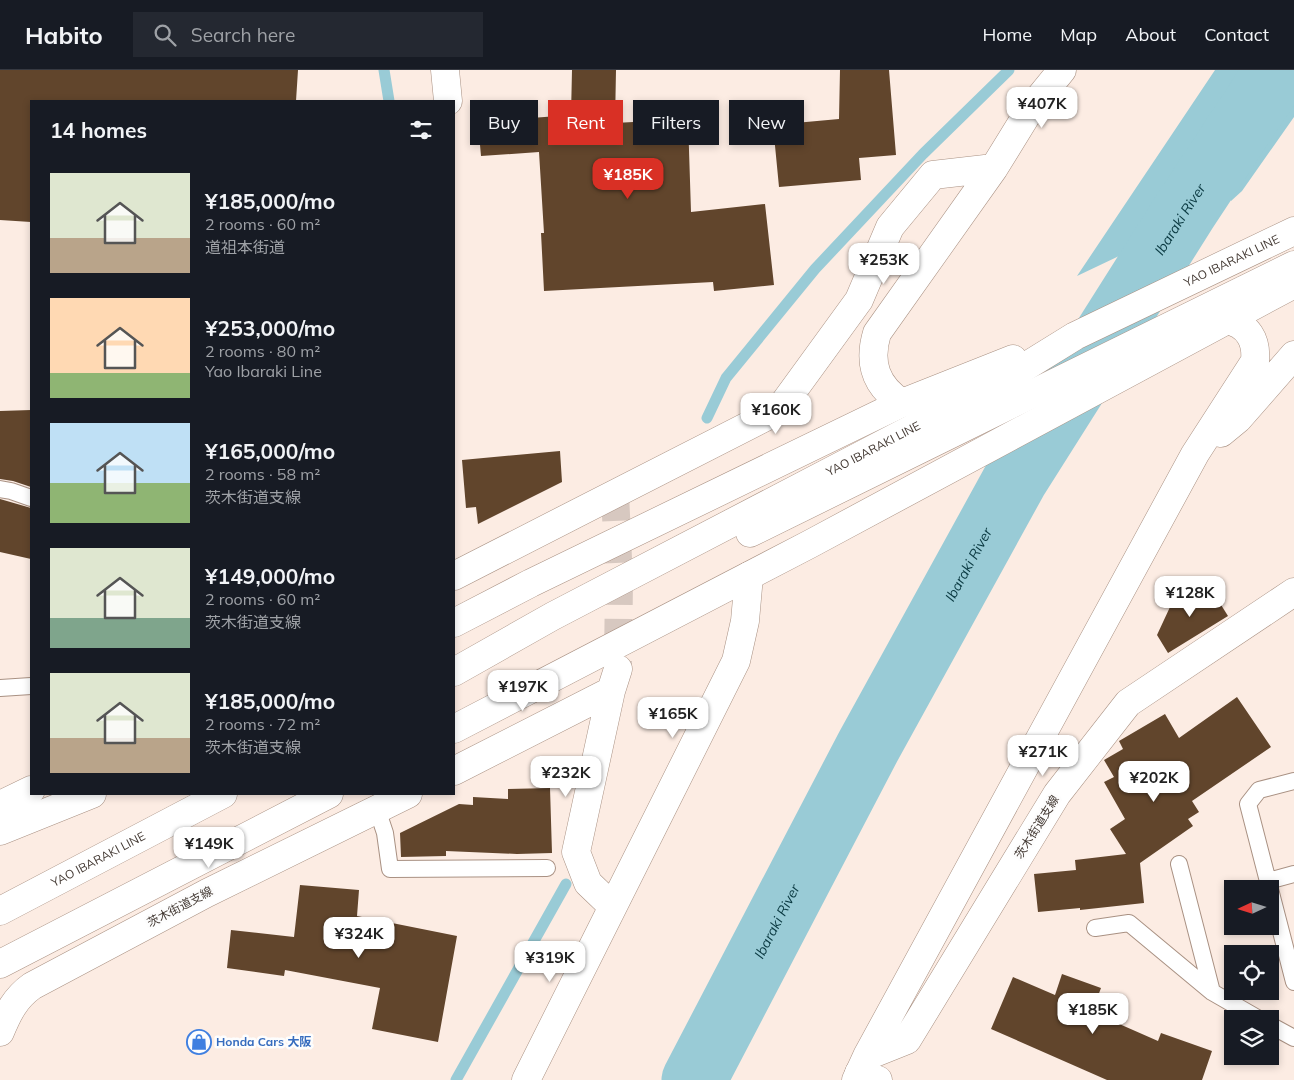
<!DOCTYPE html>
<html lang="en">
<head>
<meta charset="utf-8">
<style>
  body { margin:0; font-family:Mulish,"Noto Sans JP",sans-serif; background:#242831; color:#f1f3f6; height:100vh; display:flex; flex-direction:column; font-size:19px; white-space:nowrap }
  * { box-sizing:border-box; margin:0 }
  p { font-size:16px; color:#9ea1a6 }
  .icon { flex:none; width:28px; height:28px; fill:none; stroke:currentColor; stroke-width:2; stroke-linecap:round; stroke-linejoin:round }
  .map { position:relative; flex:1; overflow:hidden }
  .sheet { position:absolute; left:30px; top:30px; width:425px; height:695px; display:flex; flex-direction:column; background:#171b24; border-radius:0px; box-shadow:0 2px 8px #0003 }
  .sheet>* { flex:none }
  .guide { position:absolute; left:470px; top:30px; width:475px; height:45px; display:flex; gap:10px }
  .needle { width:32px; rotate:266deg }
  .fabs { position:absolute; left:1224px; top:810px; display:grid; gap:10px }
  .fabs a { display:grid; place-items:center; width:55px; height:55px; border-radius:0px; background:#171b24; box-shadow:0 2px 8px #0003; font-size:25px }
  .price { position:absolute; translate:-50% -42px; padding:0 11px; border-radius:10px; background:#fff; color:#222; font-size:16px; line-height:32px; filter:drop-shadow(0 1px 2px #0008) }
  .price::after { content:''; position:absolute; left:50%; top:30px; width:15px; height:11px; margin-left:-8px; background:inherit; clip-path:polygon(0 0,100% 0,50% 100%) }
  .price.selected { background:#d93025; color:#fff }
  ul { padding:0; list-style:none }
  li { display:flex; align-items:center; gap:15px; height:125px; padding:0 20px }
  li span { display:grid; place-items:center; flex:none; width:140px; height:100px; border-radius:0px; color:#555 }
  li>.icon { margin-inline-start:auto }
  span .icon { width:60px; height:60px; fill:#fffc; stroke-width:1 }
  li b { font-size:21px }
  h2 { display:flex; justify-content:space-between; align-items:center; height:60px; padding:0 20px; font-size:21px }
  .tag { padding:0 18px; border-radius:0px; background:#171b24; box-shadow:0 2px 8px #0003; font-size:18px; line-height:45px }
  .tag.selected { background:#d93025; color:#fff }
  header { display:flex; align-items:center; gap:30px; box-sizing:border-box; height:70px; padding:0 25px; background:#171b24; border-bottom:1px solid #363941 }
  header strong { font-size:24px }
  nav { display:flex; gap:28px; margin-inline-start:auto; font-size:18px }
  .search { width:350px; height:45px; background:#242831; display:flex; align-items:center; gap:12px; box-sizing:border-box; padding:0 18px; border-radius:0px; color:#9ea1a6; font-size:19px }
  .map>svg:first-child { display:block }
  .water { fill:#99cbd6 }
  .lines { fill:none; stroke-linecap:round; stroke-linejoin:round }
  .stream { stroke:#99cbd6; stroke-width:11 }
  .river { stroke:#99cbd6; stroke-width:65 }
  .building { fill:#61452c }
  .street-tunnel { stroke:#d7c8c0; stroke-width:28; stroke-dasharray:28 14; stroke-linecap:butt }
  .lane-casing { stroke:#a99183; stroke-width:18 }
  .street-casing { stroke:#a99183; stroke-width:29 }
  .secondary-casing { stroke:#a99183; stroke-width:29 }
  .primary-casing { stroke:#a99183; stroke-width:29 }
  .lane { stroke:#fff; stroke-width:16 }
  .street { stroke:#fff; stroke-width:28 }
  .secondary { stroke:#fff; stroke-width:28 }
  .primary { stroke:#fff; stroke-width:28 }
  .labels { text-anchor:middle; stroke-width:5; stroke-linejoin:round; paint-order:stroke }
  .street-label { font-size:12px; fill:#433933; stroke:#fdfdfd }
  .shop-label { font-size:12px; font-weight:bold; fill:#366cbe; stroke:#fdfdfd; text-anchor:start }
  .water-label { font-size:14px; font-style:italic; fill:#0a3941; stroke:#fdfdfd }
</style>
</head>
<body>
<header>
<strong>Habito</strong>
<div class="search"><svg class="icon" aria-label="search" viewBox="0 0 24 24"><circle cx="10" cy="10" r="6"/><path d="M15 15l6 6"/></svg>Search here</div>
<nav><a>Home</a><a>Map</a><a>About</a><a>Contact</a></nav>
</header>
<div class="map">
<svg width="1294" height="1010" viewBox="0 0 1294 1010">
  <rect width="100%" height="100%" fill="#fcece3"/>
  <path class="water" d="M1215,0H1294V47L1242,121L1231,131L1227,121L1155,157L1157,168L1077,206Z"/>
  <g class="lines">
    <path class="stream" d="M384,0L389,31
      M707,348L726,308L815,199L923,84L1009,0
      M456,1010L566,814"/>
    <path class="river" id="s1" d="M694,1010L868,677L1015,410L1185,141L1278,0"/>
  </g>
  <path class="building" d="M0,0H298L296,31H31V152L0,150Z
    M572,0H616L615,53L688,49L691,142L765,134L774,215L714,221L713,212L544,221L541,163H544L539,82L481,86L478,52L571,45Z
    M840,0H889L896,85L859,88L861,110L779,117L773,55L839,49Z
    M31,340V417L13,411L0,409V341Z
    M560,381L562,412L478,454L476,437L466,438L462,390Z
    M0,429L31,438V489L0,482Z
    M1200,516L1213,522L1228,546L1168,583L1157,565L1170,537Z
    M1237,627L1271,677L1192,731L1199,742L1188,749L1193,756L1140,793L1144,833L1080,840V838L1038,842L1034,804L1076,800L1075,790L1126,784L1110,759L1125,749L1104,712L1114,707L1104,690L1123,679L1119,671L1165,644L1179,668Z
    M550,718L552,783L517,784L446,781V786L401,787L400,763L459,734L473,735V727L508,729V719Z
    M300,815L359,820L357,846L457,866L438,972L372,959L380,918L285,900L284,906L227,898L231,860L294,867Z
    M1062,904L1101,918L1092,942L1158,971L1161,963L1212,981L1202,1010H1107L991,959L1013,907L1055,925Z"/>
  <g class="lines">
    <path class="street-tunnel" d="M615,423L619,511L618,594"/>
    <defs>
      <path id="lane" d="M0,419L11,421L31,428
        M0,618L31,616
        M1294,711L1259,720L1248,734L1294,912
        M377,739L385,763L390,799L547,798
        M1179,794L1212,922
        M1268,811L1294,804
        M1095,858L1129,853L1212,922L1259,949
        M1270,955L1294,968"/>
      <path id="street" d="M445,0L448,31
        M902,333C876,316 868,293 877,263L994,98L1031,38L1062,0
        M1221,363L1238,349L1294,285
        M454,506L779,340L859,230L890,157L933,105L994,98
        M454,701L611,621
        M0,735L31,720
        M612,836L588,813L576,782L611,621L618,599
        M0,962C8,943 15,928 32,916L207,823L408,724
        M867,986L907,970L1057,724L1128,633L1294,522
        M526,1010L736,591L745,551L749,506
        M856,1010L867,986L1195,384L1255,291C1257,270 1248,255 1227,250"/>
      <path id="secondary" d="M859,1003L878,1010"/>
      <g id="primary">
        <path d="M750,463L1294,195"/>
        <path d="M454,553L531,513L902,333L1013,289"/>
        <path id="s2" d="M454,602L553,546L996,315L1075,266L1294,161"/>
        <path d="M454,659L810,474L1294,214"/>
        <path d="M0,761L92,724"/>
        <path id="s3" d="M0,841L223,724"/>
        <path d="M0,894L329,724"/>
      </g>
    </defs>
    <use href="#lane" class="lane-casing"/>
    <use href="#street" class="street-casing"/>
    <use href="#secondary" class="secondary-casing"/>
    <use href="#primary" class="primary-casing"/>
    <use href="#lane" class="lane"/>
    <use href="#street" class="street"/>
    <use href="#secondary" class="secondary"/>
    <use href="#primary" class="primary"/>
  </g>
  <defs>
    <symbol id="shop-ring" viewBox="-11 -11 22 22"><circle r="9.5" fill="#fdfdfd" stroke="#3f7fe0" stroke-width="1.5"/><path d="M-5-2.5h2.3a2.7 3.5 0 0 1 5.4 0H5L5.5 6h-11ZM-1.5-2.5h3a1.5 2.3 0 0 0-3 0Z" fill="#3f7fe0"/></symbol>
  </defs>
  <g fill-rule="evenodd">
    <use href="#shop-ring" x="185" y="958" width="28" height="28"/>
  </g>
  <g class="labels">
    <g class="street-label">
      <text dy="4" stroke="none"><textPath href="#s2" startOffset="880">YAO IBARAKI LINE</textPath></text>
      <text dy="4" stroke="none"><textPath href="#s2" startOffset="475">YAO IBARAKI LINE</textPath></text>
      <text transform="translate(1037 757) rotate(-58)" y="4">茨木街道支線</text>
      <text dy="4" stroke="none"><textPath href="#s3" startOffset="111">YAO IBARAKI LINE</textPath></text>
      <text transform="translate(180 837) rotate(-28)" y="4">茨木街道支線</text>
    </g>
    <g class="shop-label">
      <text x="216" y="976">Honda Cars 大阪</text>
    </g>
    <g class="water-label">
      <text dy="5" stroke="none"><textPath href="#s1" startOffset="989">Ibaraki River</textPath></text>
      <text dy="5" stroke="none"><textPath href="#s1" startOffset="584">Ibaraki River</textPath></text>
      <text dy="5" stroke="none"><textPath href="#s1" startOffset="179">Ibaraki River</textPath></text>
    </g>
  </g>
</svg>
<div class="fabs">
<a><svg class="needle" viewBox="-14 -14 28 28"><path d="M0-13l5 13h-10z" fill="#e53935"/><path d="M0 13l5-13h-10z" fill="#9ea1a6"/></svg></a>
<a><svg class="icon" aria-label="locate" viewBox="0 0 24 24"><circle cx="12" cy="12" r="6"/><path d="M12 2v4M12 18v4M2 12h4M18 12h4"/></svg></a>
<a><svg class="icon" aria-label="layers" viewBox="0 0 24 24"><path d="M12 4l9 5-9 5-9-5zM3 14l9 5 9-5"/></svg></a>
</div>
<b class="price" style="left:1042px;top:59px">¥407K</b>
<b class="price selected" style="left:628px;top:130px">¥185K</b>
<b class="price" style="left:884px;top:215px">¥253K</b>
<b class="price" style="left:776px;top:365px">¥160K</b>
<b class="price" style="left:1190px;top:548px">¥128K</b>
<b class="price" style="left:523px;top:642px">¥197K</b>
<b class="price" style="left:673px;top:669px">¥165K</b>
<b class="price" style="left:1043px;top:707px">¥271K</b>
<b class="price" style="left:566px;top:728px">¥232K</b>
<b class="price" style="left:1154px;top:733px">¥202K</b>
<b class="price" style="left:209px;top:799px">¥149K</b>
<b class="price" style="left:359px;top:889px">¥324K</b>
<b class="price" style="left:550px;top:913px">¥319K</b>
<b class="price" style="left:1093px;top:965px">¥185K</b>
<div class="guide">
<a class="tag">Buy</a>
<a class="tag selected">Rent</a>
<a class="tag">Filters</a>
<a class="tag">New</a>
</div>
<section class="sheet">
<h2>14 homes<svg class="icon" aria-label="filters" viewBox="0 0 24 24"><path d="M4 7h16M4 17h16"/><circle cx="9" cy="7" r="2"/><circle cx="15" cy="17" r="2"/></svg></h2>
<ul>
<li><span style="background:linear-gradient(#dfe7d0 65%,#b9a48a 0)"><svg class="icon" aria-label="home" viewBox="0 0 24 24"><path d="M3 11l9-7 9 7M6 9v11h12V9"/></svg></span><div><b>¥185,000/mo</b><p>2 rooms · 60 m²</p><p>道祖本街道</p></div></li>
<li><span style="background:linear-gradient(#ffd9b3 75%,#8fb573 0)"><svg class="icon" aria-label="home" viewBox="0 0 24 24"><path d="M3 11l9-7 9 7M6 9v11h12V9"/></svg></span><div><b>¥253,000/mo</b><p>2 rooms · 80 m²</p><p>Yao Ibaraki Line</p></div></li>
<li><span style="background:linear-gradient(#bfe0f5 60%,#8fb573 0)"><svg class="icon" aria-label="home" viewBox="0 0 24 24"><path d="M3 11l9-7 9 7M6 9v11h12V9"/></svg></span><div><b>¥165,000/mo</b><p>2 rooms · 58 m²</p><p>茨木街道支線</p></div></li>
<li><span style="background:linear-gradient(#dfe7d0 70%,#7fa58c 0)"><svg class="icon" aria-label="home" viewBox="0 0 24 24"><path d="M3 11l9-7 9 7M6 9v11h12V9"/></svg></span><div><b>¥149,000/mo</b><p>2 rooms · 60 m²</p><p>茨木街道支線</p></div></li>
<li><span style="background:linear-gradient(#dfe7d0 65%,#b9a48a 0)"><svg class="icon" aria-label="home" viewBox="0 0 24 24"><path d="M3 11l9-7 9 7M6 9v11h12V9"/></svg></span><div><b>¥185,000/mo</b><p>2 rooms · 72 m²</p><p>茨木街道支線</p></div></li>
</ul>
</section>
</div>
</body>
</html>
